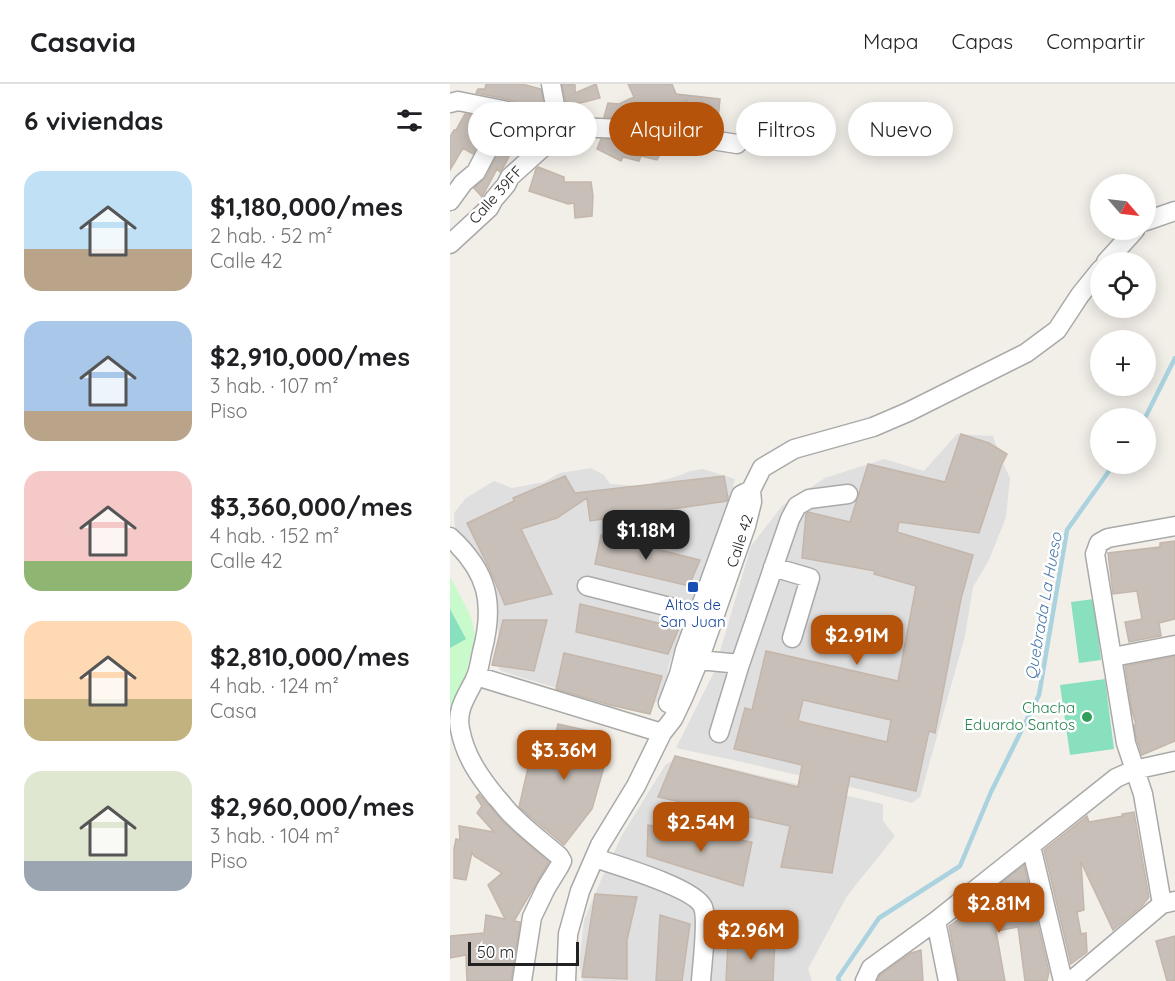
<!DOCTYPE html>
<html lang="es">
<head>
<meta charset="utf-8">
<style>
  body { margin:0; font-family:Quicksand,sans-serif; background:#f2f2f2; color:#202124; height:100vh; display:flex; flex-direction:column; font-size:22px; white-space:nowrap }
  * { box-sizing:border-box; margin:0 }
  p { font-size:20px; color:#757577 }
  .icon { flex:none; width:33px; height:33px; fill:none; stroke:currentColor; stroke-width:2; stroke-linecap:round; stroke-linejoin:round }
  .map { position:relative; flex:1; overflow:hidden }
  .details { display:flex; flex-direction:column; background:#fff; width:450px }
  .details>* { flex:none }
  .banner { position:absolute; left:18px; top:18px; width:570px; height:54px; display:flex; gap:12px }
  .needle { width:39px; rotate:118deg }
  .fabs { position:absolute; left:640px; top:90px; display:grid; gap:12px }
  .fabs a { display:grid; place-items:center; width:66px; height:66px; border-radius:50%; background:#fff; box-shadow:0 3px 15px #0003; font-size:30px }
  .scale { position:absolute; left:18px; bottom:15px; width:111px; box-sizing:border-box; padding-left:6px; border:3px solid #222; border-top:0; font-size:16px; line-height:21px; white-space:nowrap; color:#222; -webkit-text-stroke:4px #fff; paint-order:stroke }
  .price { position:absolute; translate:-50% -51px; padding:0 14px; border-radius:12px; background:#b45309; color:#fff; font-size:20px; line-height:39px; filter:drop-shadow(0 2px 3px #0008) }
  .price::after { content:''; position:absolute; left:50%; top:36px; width:18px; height:14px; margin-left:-9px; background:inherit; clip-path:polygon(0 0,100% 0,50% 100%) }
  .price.on { background:#222; color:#fff }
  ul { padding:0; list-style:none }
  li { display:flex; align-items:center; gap:18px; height:150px; padding:0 24px }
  li span { display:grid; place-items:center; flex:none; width:168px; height:120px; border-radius:18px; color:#555 }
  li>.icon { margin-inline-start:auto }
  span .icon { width:72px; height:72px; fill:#fffc; stroke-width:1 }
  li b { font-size:26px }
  h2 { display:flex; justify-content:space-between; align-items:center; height:72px; padding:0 24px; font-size:26px }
  .pill { padding:0 21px; border-radius:27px; background:#fff; box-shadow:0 3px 15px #0003; font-size:21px; line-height:54px }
  .pill.on { background:#b45309; color:#fff }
  header { display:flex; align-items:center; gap:36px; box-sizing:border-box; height:84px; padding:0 30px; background:#fff; border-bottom:2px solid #e0e0e0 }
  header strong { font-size:28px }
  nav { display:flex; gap:33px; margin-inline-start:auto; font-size:21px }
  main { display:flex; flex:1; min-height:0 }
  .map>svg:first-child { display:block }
  .residential { fill:#e0dfdf }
  .park { fill:#c8facc }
  .pitch { fill:#88e0be }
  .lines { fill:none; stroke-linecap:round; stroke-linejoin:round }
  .stream { stroke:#aad3df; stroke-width:4.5 }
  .building { fill:#c7bfb8; stroke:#c4b6ab; stroke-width:1.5; fill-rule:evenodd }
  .minor-casing { stroke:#a9a9a9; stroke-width:21 }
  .minor { stroke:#fff; stroke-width:18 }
  .transit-dot { fill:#1a4fb4; stroke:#fff; stroke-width:2 }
  .leisure-dot { fill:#2e9e5b; stroke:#fff; stroke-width:2 }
  .labels { text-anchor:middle; stroke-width:5; stroke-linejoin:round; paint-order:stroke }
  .street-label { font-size:15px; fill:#222; stroke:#fff }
  .transit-label { font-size:15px; fill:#164399; stroke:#fff }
  .leisure-label { font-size:15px; fill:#27864d; stroke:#fff; text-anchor:end }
  .water-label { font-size:16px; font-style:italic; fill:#4a7aab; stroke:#fff }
</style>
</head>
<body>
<header>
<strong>Casavia</strong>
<nav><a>Mapa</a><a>Capas</a><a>Compartir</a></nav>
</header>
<main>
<section class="details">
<h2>6 viviendas<svg class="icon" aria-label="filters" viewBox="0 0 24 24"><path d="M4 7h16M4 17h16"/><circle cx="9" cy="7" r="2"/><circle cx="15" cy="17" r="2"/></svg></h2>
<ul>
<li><span style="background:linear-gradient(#bfe0f5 65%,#b9a48a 0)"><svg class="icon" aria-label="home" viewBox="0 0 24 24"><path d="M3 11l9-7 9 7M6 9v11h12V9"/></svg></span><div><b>$1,180,000/mes</b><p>2 hab. · 52 m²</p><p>Calle 42</p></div></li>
<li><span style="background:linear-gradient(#a9c7e8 75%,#b9a48a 0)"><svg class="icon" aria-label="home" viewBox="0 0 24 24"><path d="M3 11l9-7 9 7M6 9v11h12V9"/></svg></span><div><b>$2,910,000/mes</b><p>3 hab. · 107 m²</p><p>Piso</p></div></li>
<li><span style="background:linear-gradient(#f6c9c9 75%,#8fb573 0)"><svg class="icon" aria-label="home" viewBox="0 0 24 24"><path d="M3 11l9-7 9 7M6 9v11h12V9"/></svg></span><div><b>$3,360,000/mes</b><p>4 hab. · 152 m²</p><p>Calle 42</p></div></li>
<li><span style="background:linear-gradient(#ffd9b3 65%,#c2b280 0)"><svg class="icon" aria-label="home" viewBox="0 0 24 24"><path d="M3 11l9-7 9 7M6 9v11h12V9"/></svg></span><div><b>$2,810,000/mes</b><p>4 hab. · 124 m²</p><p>Casa</p></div></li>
<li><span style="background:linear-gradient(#dfe7d0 75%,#9aa5b1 0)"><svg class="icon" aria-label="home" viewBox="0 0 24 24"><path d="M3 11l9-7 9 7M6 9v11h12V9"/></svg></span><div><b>$2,960,000/mes</b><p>3 hab. · 104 m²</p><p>Piso</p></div></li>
</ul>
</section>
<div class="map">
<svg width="725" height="897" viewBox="0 0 725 897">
  <rect width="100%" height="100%" fill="#f2efe9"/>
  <path class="residential" d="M507,350L543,352L551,375L560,394L556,433L539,476L523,503L515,552L470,713L462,719L421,708L292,678L226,664L264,588L301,462L332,422L375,394L434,375L474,387Z
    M141,384L154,391L160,400L188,402L203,399L228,392L240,387L253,385L285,395L266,460L219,580L215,601L208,617L195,625L113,606L51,587L43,576L49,555L46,529L18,460L5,444L4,429L16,414L44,397L62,404L94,398L110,389Z
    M232,673L433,720V737L445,752L397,812L358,885L362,897H133L129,881L134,836L151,796L172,751L216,680Z"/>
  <path class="park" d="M0,492L16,523L22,536L25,553L15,593L0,630Z"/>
  <path class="pitch" d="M644,515L651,576L629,579L621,518Z
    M0,525L16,555L0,564Z
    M655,595L664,665L620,671L610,601Z"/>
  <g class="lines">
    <path class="stream" d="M695,334L725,274
      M389,897L388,894L429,834L510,782L541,708L589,611L617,446L664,380"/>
  </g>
  <path class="building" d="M36,0H72L91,5L95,28L56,15L26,9L28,5H35Z
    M112,0L125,1V9L146,0L150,14L126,20V32L119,33Z
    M178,0H222L226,10L270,15L267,45L234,40L237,16L194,35L154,33L158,19L169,20L184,13Z
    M15,30L38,34L23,70L13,64L0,86V53L4,46H6Z
    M60,40L79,46L90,51L74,65L65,61L53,84L50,88L47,85L32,113L24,104L36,93L47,71Z
    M151,55L198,57L216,60L207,76L191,72L189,77L173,73L171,77L147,65Z
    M88,83L114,93V98H141L143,112L142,132L125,134L124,119L118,120L79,107L86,85Z
    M511,350L539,359L557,370L551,382L529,449L449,438L447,448L523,471L511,515L485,649L479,647L466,707L400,692L382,789L331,783L340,742L208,713L225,672L348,703L352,681L284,665L295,624L302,626L316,567L448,597L466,502L424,490L425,487L352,474L356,430L358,428L400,438L418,380L495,398ZM353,616L441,636L437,658L348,637Z
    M115,392L125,409L274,392L278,414L277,417L140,437L137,414L107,434L71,445L102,510L55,521L40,486L17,439L64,417L63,414Z
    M151,451L250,476L239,502L145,480Z
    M725,457V535L709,539L711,552L679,558L675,538L692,535L687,507L663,510L658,469L710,463V459Z
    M130,520L229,544L218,570L126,548Z
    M53,536H97L84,587L42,581Z
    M114,569L212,592L200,630L160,621L106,605Z
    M725,572V657L692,671L686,653L684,641H686L682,627L675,582Z
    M108,640L158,651L152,675L156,676L142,725L114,761L69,723L83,662L102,665Z
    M29,710L54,739L99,778L64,837L70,838L61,897H17L16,871L0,874V852L34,849L36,831L55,835L38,801L52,789L24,772L22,768L16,796L4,794V765L6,755L10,756L9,742L44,748L27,729L32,722L26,713Z
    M684,728L699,813L692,822L663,846L631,778L634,826L627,828L631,850L636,849L637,868L621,880L594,766L637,732L639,738L673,732L672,730Z
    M198,741L302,758L293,802L197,772Z
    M574,781L599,888L597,897H575L568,843L546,847L555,897H509L499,842L542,813L540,808Z
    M145,810L187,813L177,856V895L132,893Z
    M210,831L240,840L232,897H206Z
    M725,852V897H717L706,857Z
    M325,855L323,897H276L278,858Z
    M471,866L473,897H427L430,891L461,869Z"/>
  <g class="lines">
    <defs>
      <path id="minor" d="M0,19L8,17L53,26L83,35L110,48L124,43L199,46L287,60
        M0,117L13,99L26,88L37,67L53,26
        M696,137L725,127
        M0,160L39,124L44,115L56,101L60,93L110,48L101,0
        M656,178L685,146
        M301,406L312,384L344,365L423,343L458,328L576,269L607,246L630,211L651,185
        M0,453C38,488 45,519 32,568C30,577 29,587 25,595C17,612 6,625 10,645C15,672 29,692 46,713C52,719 57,727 64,733C78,747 94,759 109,772L112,777L109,783L96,804L82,833L72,897
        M323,483L360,494L342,554
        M137,502L259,533
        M663,573L725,561
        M249,576L290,580
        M26,592L212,649
        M218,619L229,590L235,566L291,411L301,406
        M269,649L290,580L340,435L347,422L359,415L398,410
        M581,762L613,897
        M145,774C166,781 245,804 253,823C258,836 252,881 251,897
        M712,820L693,710L676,659L645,470L649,459L658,454L725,442
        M486,837L498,897
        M116,897L118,850L130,807L150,761L186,702L212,649L223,635L234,612L249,576L296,442L302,418L301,406
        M415,897L421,884L486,837L666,694L684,686L725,677
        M621,897L712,820L725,817"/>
    </defs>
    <use href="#minor" class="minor-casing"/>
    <use href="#minor" class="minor"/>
  </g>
  <rect class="transit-dot" x="237" y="497" width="12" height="12" rx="3"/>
  <circle class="leisure-dot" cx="637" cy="633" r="6"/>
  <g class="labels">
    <g class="street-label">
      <text transform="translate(46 111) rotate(-48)" y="5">Calle 39FF</text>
      <text transform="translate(290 457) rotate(-72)" y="5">Calle 42</text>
    </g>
    <g class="transit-label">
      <text x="243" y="526">Altos de<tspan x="243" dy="17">San Juan</tspan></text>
    </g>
    <g class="leisure-label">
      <text x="625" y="629">Chacha<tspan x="625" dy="17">Eduardo Santos</tspan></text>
    </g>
    <g class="water-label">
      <text transform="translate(593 522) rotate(-80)" y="6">Quebrada La Hueso</text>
    </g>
  </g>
</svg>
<div class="fabs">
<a><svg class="needle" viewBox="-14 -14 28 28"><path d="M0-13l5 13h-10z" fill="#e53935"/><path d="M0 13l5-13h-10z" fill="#757577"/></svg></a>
<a><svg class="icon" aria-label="locate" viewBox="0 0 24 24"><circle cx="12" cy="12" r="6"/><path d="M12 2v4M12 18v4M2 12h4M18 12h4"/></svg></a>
<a>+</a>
<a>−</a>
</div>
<div class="scale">50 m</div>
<b class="price on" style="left:196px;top:477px">$1.18M</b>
<b class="price" style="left:407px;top:582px">$2.91M</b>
<b class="price" style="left:114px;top:697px">$3.36M</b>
<b class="price" style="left:251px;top:769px">$2.54M</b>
<b class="price" style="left:549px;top:850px">$2.81M</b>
<b class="price" style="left:301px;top:877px">$2.96M</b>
<div class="banner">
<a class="pill">Comprar</a>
<a class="pill on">Alquilar</a>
<a class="pill">Filtros</a>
<a class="pill">Nuevo</a>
</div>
</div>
</main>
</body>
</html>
